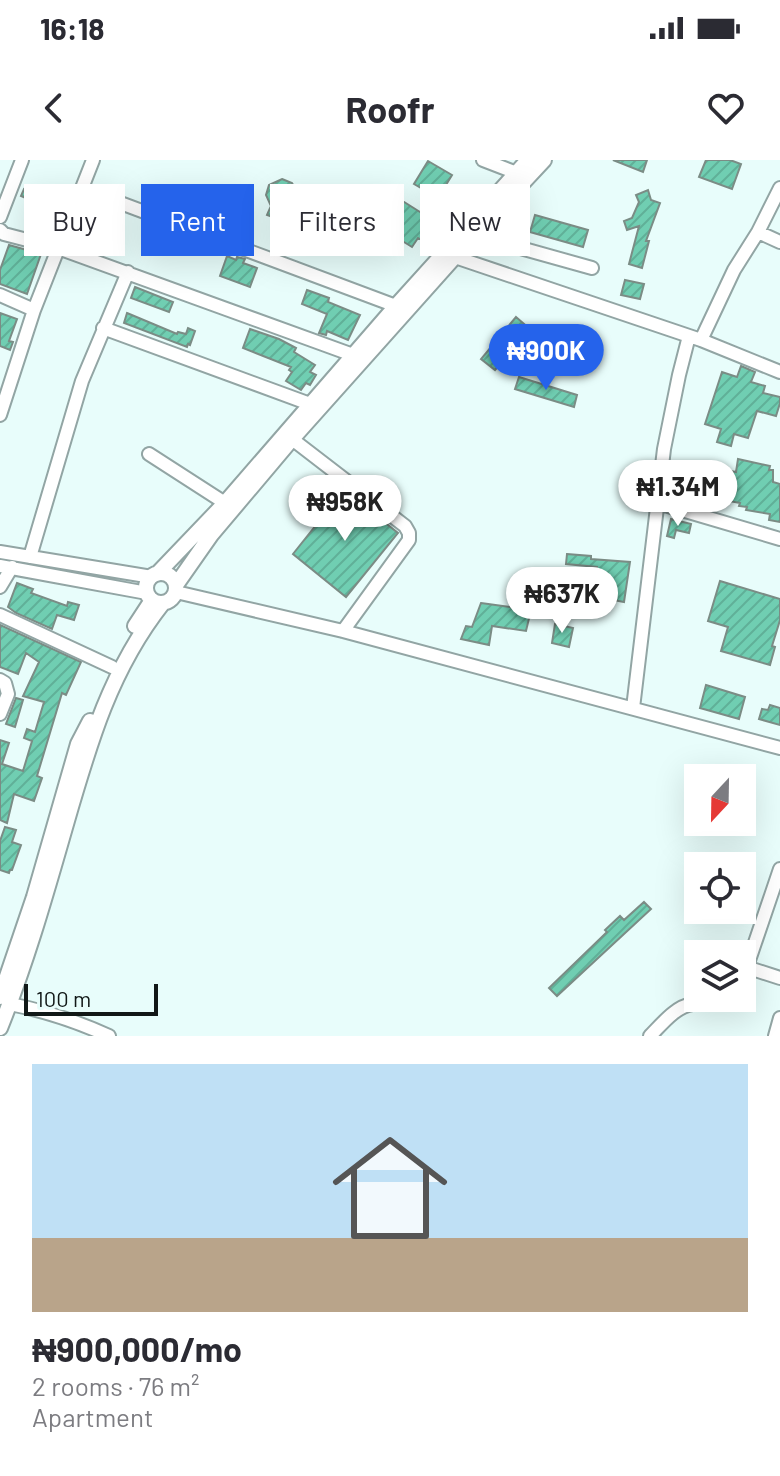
<!DOCTYPE html>
<html lang="en">
<head>
<meta charset="utf-8">
<style>
  body { margin:0; font-family:Barlow,sans-serif; background:#f2f2f3; color:#2b2b33; height:100vh; display:flex; flex-direction:column; font-size:30px; white-space:nowrap }
  * { box-sizing:border-box; margin:0 }
  p { font-size:26px; color:#7c7c81 }
  .icon { flex:none; width:44px; height:44px; fill:none; stroke:currentColor; stroke-width:2; stroke-linecap:round; stroke-linejoin:round }
  .map { position:relative; height:876px; overflow:hidden }
  .drawer { display:flex; flex-direction:column; background:#fff; flex:1 }
  .drawer>* { flex:none }
  .banner { position:absolute; left:24px; top:24px; width:732px; height:72px; display:flex; gap:16px }
  .needle { width:52px; rotate:202deg }
  .fabs { position:absolute; left:684px; top:604px; display:grid; gap:16px }
  .fabs a { display:grid; place-items:center; width:72px; height:72px; border-radius:0px; background:#fff; box-shadow:0 8px 32px #0002; font-size:40px }
  .scale { position:absolute; left:24px; bottom:20px; width:134px; box-sizing:border-box; padding-left:8px; border:4px solid #111817; border-top:0; font-size:22px; line-height:28px; white-space:nowrap; color:#111817; -webkit-text-stroke:6px #e8fdfb; paint-order:stroke }
  .price { position:absolute; translate:-50% -68px; padding:0 18px; border-radius:28px; background:#fff; color:#222; font-size:26px; line-height:52px; filter:drop-shadow(0 2px 4px #0008) }
  .price::after { content:''; position:absolute; left:50%; top:48px; width:24px; height:18px; margin-left:-12px; background:inherit; clip-path:polygon(0 0,100% 0,50% 100%) }
  .price.selected { background:#2563eb; color:#fff }
  ul { padding:0; list-style:none }
  li { display:grid; align-content:center; gap:16px; height:424px; padding:0 32px }
  li+li { border-top:2px solid #e1e1e2 }
  li span { display:grid; place-items:center; height:248px; border-radius:0px; color:#555 }
  li>.icon { margin-inline-start:auto }
  span .icon { width:144px; height:144px; fill:#fffc; stroke-width:1 }
  li b { font-size:34px }
  .tag { padding:0 28px; border-radius:0px; background:#fff; box-shadow:0 8px 32px #0002; font-size:28px; line-height:72px }
  .tag.selected { background:#2563eb; color:#fff }
  .status { display:flex; justify-content:space-between; align-items:center; height:56px; padding:0 40px; background:#fff; direction:ltr }
  .status svg { height:22px; fill:currentColor }
  header { display:flex; justify-content:space-between; align-items:center; height:104px; padding:0 32px; background:#fff; font-size:36px; font-weight:700 }
  .map>svg:first-child { display:block }
  .building { fill:url(#building-hatch); stroke:#7b8c85; stroke-width:2 }
  .lines { fill:none; stroke-linecap:round; stroke-linejoin:round }
  .minor-casing { stroke:#92a5a4; stroke-width:16 }
  .major-casing { stroke:#92a5a4; stroke-width:18 }
  .minor { stroke:#fff; stroke-width:12 }
  .major { stroke:#fff; stroke-width:14 }
</style>
</head>
<body>
<div class="status"><b>16:18</b><svg viewBox="0 0 49 12"><path d="M0 12V9h3v3zM5 12V6h3v6zM10 12V3h3v9zM15 12V0h3v12zM26 1h20v11H26zM47 4h2v5h-2z"/></svg></div>
<header><svg class="icon" aria-label="back" viewBox="0 0 24 24"><path d="M15 5l-7 7 7 7"/></svg>Roofr<svg class="icon" aria-label="heart" viewBox="0 0 24 24"><path d="M12 20l-8-8c-3-5 5-10 8-4 3-6 11-1 8 4z"/></svg></header>
<div class="map">
<svg width="780" height="876" viewBox="0 0 780 876">
  <defs>
    <pattern id="building-hatch" width="6" height="6" patternUnits="userSpaceOnUse" patternTransform="scale(2)"><rect width="6" height="6" fill="#70ceb2"/><path d="M-1 1l2-2M0 6l6-6M5 7l2-2" fill="none" stroke="#60b098"/></pattern>
  </defs>
  <rect width="100%" height="100%" fill="#e8fdfb"/>
  <path class="building" d="M613,0H647L643,12Z
    M706,0H730L741,4L732,29L699,17Z
    M428,1L452,15L438,38L414,24Z
    M282,19L292,23L295,28L317,34L322,31L348,41L349,52L346,64L336,70L332,68L329,76L300,65L303,57L290,53L286,62L267,55L271,46L266,35L269,25Z
    M24,29L58,41L49,63L39,59L44,46L21,36Z
    M648,30L651,40L660,43L646,81H649L642,108L629,104L639,66L627,70L624,61L632,58L639,42L636,35Z
    M401,40L439,64L427,83L418,78L412,87L383,69Z
    M535,55L588,70L583,87L530,72Z
    M9,85L41,94L27,134L0,124V110Z
    M227,96L236,100L237,97L245,99L243,103L257,108L250,127L220,116Z
    M625,120L644,124L640,139L621,135Z
    M135,127L173,142L169,152L131,138Z
    M307,130L329,138L328,142L360,155L348,180L327,171L326,175L319,173L327,154L302,144Z
    M0,153L17,159L9,181L13,182L10,190L0,186Z
    M127,153L177,174L178,172L186,174L188,168L195,171L190,185L188,184L187,187L124,163Z
    M516,157L530,169L495,210L481,199Z
    M250,169L279,179L296,188L294,192L315,205L310,212L316,215L310,225L306,223L301,230L286,221L292,212L289,210L291,207L243,188Z
    M741,206L755,212L751,222L765,226L763,233L780,237V243L776,256L757,251L748,278L734,274L731,286L717,282L721,269L705,264L722,212L737,217Z
    M519,217L577,235L574,247L515,229Z
    M738,299L770,306L769,310H773V322L780,324V362L769,360L770,354L746,350L747,347L739,346L740,343L729,341L730,333L715,330L717,321L712,320L709,315L710,309L714,310V308L736,312Z
    M344,330L398,373L346,437L293,394Z
    M671,359L691,364L689,373L676,370L674,378L667,376Z
    M567,394L591,396V399L630,402L624,442L593,436L597,407L566,404Z
    M720,421L780,439V460L772,486L775,487L770,505L721,491L728,467L708,461Z
    M17,423L33,429L31,433L67,446L68,442L79,445L74,460L57,455L52,469L16,453L8,447Z
    M481,443L531,450L526,471L492,466L489,485L461,479L466,466L472,467Z
    M555,464L573,468L569,487L552,483Z
    M0,465L81,502L66,535L62,533L37,616L42,618L34,641L14,634L7,663L0,660V580L9,583L2,604L23,611L32,581L24,578L27,569L35,572L44,542L23,536L39,502L26,493L18,514L0,507Z
    M706,525L745,537L739,559L700,548Z
    M16,538L23,540L15,567L6,564Z
    M770,545L780,548V565L759,559L762,549L768,550Z
    M5,667L16,670L12,682L21,685L12,710H10L9,713L0,710V681Z
    M644,742L651,749L557,836L549,828L607,772L605,770L620,756L624,760Z"/>
  <g class="lines">
    <defs>
      <path id="minor" d="M483,0L517,13
        M83,29L396,146
        M0,57L22,0
        M0,70L4,74L58,88L353,195
        M758,72L780,82
        M476,73L506,84L592,108
        M455,97L701,180L780,212
        M0,135L34,150
        M103,168L310,244
        M701,180L734,110L758,72L780,28
        M0,255L34,150L93,0
        M292,279L405,366L409,373V380L343,471
        M149,294L225,343
        M658,343L780,379
        M0,392L152,417
        M30,397L82,221L128,112
        M0,406L147,433
        M0,427L12,407
        M176,432L343,471L780,588
        M0,455L112,507
        M0,520L5,523L8,534L0,554
        M633,548L664,289L679,215L689,176
        M746,807L780,818
        M742,821L780,709
        M10,844C46,851 76,861 109,876
        M650,876C662,864 675,847 692,844C708,841 715,847 731,838
        M775,876L780,858"/>
      <path id="major" d="M146 428a15 15 0 1 1 30 0a15 15 0 1 1-30 0Z
        M157,414L225,343L396,146L528,0
        M176,425L211,375L292,279L476,73L544,0
        M135,466L152,440
        M0,837L34,737L78,584L90,561
        M0,868C26,804 45,737 64,671C88,588 109,511 163,443"/>
    </defs>
    <use href="#minor" class="minor-casing"/>
    <use href="#major" class="major-casing"/>
    <use href="#minor" class="minor"/>
    <use href="#major" class="major"/>
  </g>
</svg>
<div class="fabs">
<a><svg class="needle" viewBox="-14 -14 28 28"><path d="M0-13l5 13h-10z" fill="#e53935"/><path d="M0 13l5-13h-10z" fill="#7c7c81"/></svg></a>
<a><svg class="icon" aria-label="locate" viewBox="0 0 24 24"><circle cx="12" cy="12" r="6"/><path d="M12 2v4M12 18v4M2 12h4M18 12h4"/></svg></a>
<a><svg class="icon" aria-label="layers" viewBox="0 0 24 24"><path d="M12 4l9 5-9 5-9-5zM3 14l9 5 9-5"/></svg></a>
</div>
<div class="scale">100 m</div>
<b class="price selected" style="left:546px;top:232px">₦900K</b>
<b class="price" style="left:678px;top:368px">₦1.34M</b>
<b class="price" style="left:345px;top:383px">₦958K</b>
<b class="price" style="left:562px;top:475px">₦637K</b>
<div class="banner">
<a class="tag">Buy</a>
<a class="tag selected">Rent</a>
<a class="tag">Filters</a>
<a class="tag">New</a>
</div>
</div>
<section class="drawer">
<ul>
<li><span style="background:linear-gradient(#bfe0f5 70%,#b9a48a 0)"><svg class="icon" aria-label="home" viewBox="0 0 24 24"><path d="M3 11l9-7 9 7M6 9v11h12V9"/></svg></span><div><b>₦900,000/mo</b><p>2 rooms · 76 m²</p><p>Apartment</p></div></li>
</ul>
</section>
</body>
</html>
